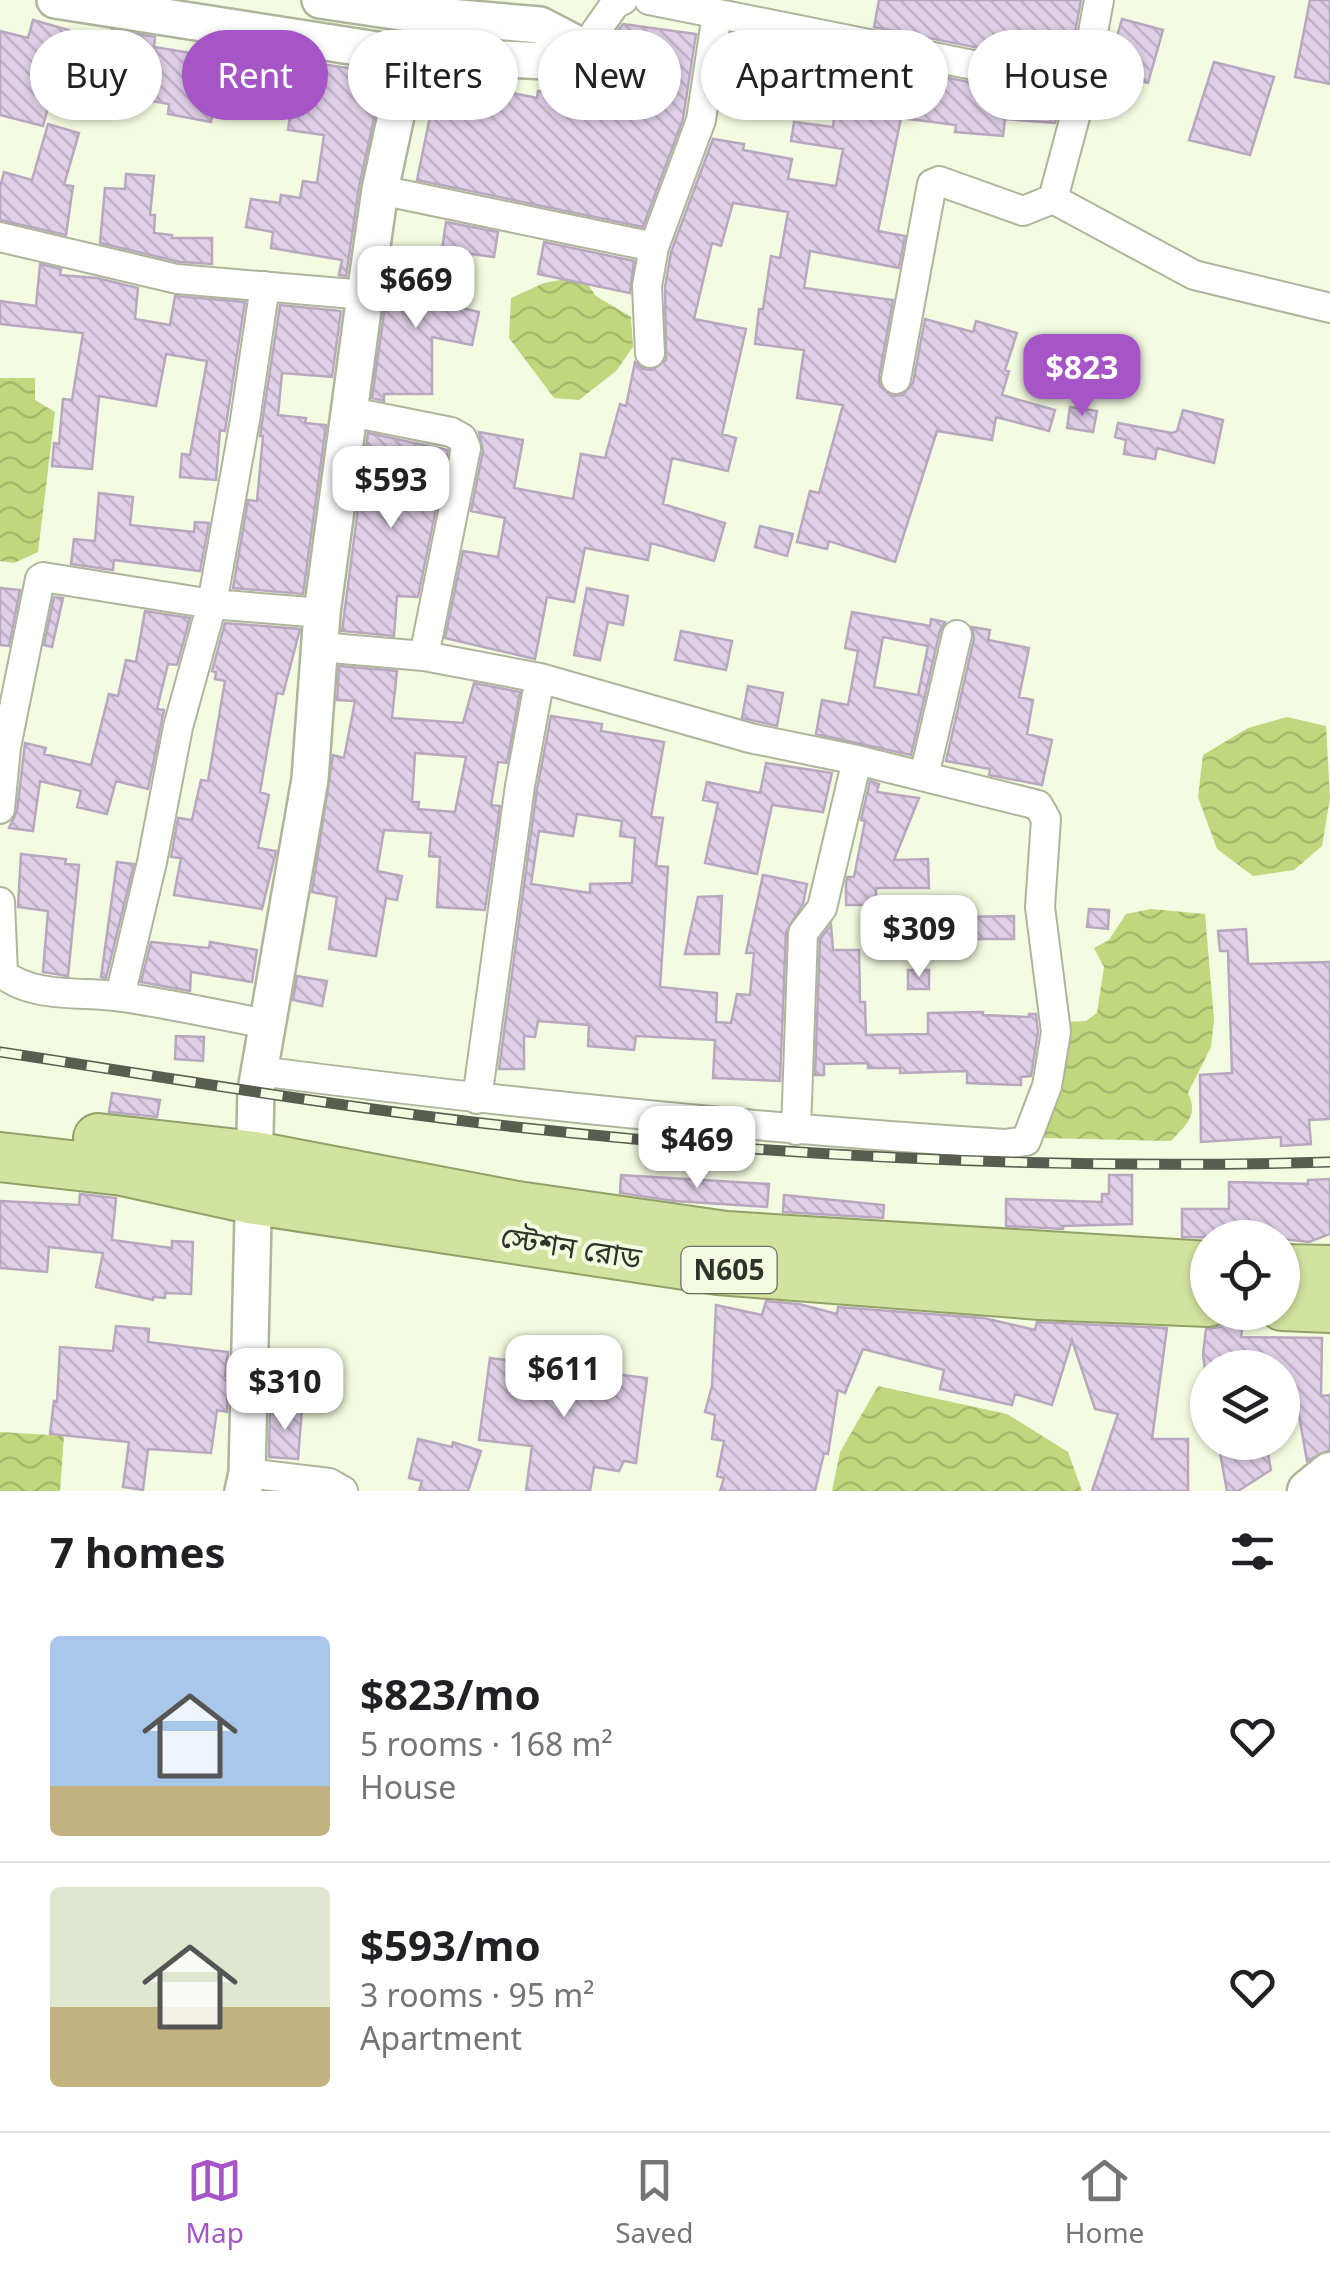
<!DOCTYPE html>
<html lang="en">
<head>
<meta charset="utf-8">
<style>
  body { margin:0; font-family:"Noto Sans","Noto Sans Bengali",sans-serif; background:#f6f6f6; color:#202124; height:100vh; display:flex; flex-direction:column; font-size:38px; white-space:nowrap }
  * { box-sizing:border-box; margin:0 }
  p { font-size:32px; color:#757577 }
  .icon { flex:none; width:55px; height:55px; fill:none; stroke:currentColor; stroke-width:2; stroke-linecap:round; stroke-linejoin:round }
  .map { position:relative; height:1491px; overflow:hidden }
  .details { display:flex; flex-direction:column; background:#fff; flex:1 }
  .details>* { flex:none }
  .top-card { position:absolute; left:30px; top:30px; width:1270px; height:90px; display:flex; gap:20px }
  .buttons { position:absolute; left:1190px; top:1220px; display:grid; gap:20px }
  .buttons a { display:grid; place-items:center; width:110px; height:110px; border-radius:50%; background:#fff; box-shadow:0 2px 8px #0004; font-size:50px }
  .price { position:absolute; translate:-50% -85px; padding:0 22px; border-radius:20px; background:#fff; color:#222; font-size:32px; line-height:65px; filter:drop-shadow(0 2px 5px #0008) }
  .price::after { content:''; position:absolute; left:50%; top:60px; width:30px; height:22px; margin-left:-15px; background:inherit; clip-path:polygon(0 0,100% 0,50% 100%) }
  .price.active { background:#a555c6; color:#fff }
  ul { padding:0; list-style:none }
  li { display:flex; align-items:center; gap:30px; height:250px; padding:0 50px }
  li+li { border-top:2px solid #e0e0e0 }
  li span { display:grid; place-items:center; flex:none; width:280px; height:200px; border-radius:10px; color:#555 }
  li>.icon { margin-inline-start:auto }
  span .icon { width:120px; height:120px; fill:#fffc; stroke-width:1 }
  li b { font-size:42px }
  h2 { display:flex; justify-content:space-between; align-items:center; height:120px; padding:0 50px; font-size:42px }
  .pill { padding:0 35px; border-radius:45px; background:#fff; box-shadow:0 2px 8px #0004; font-size:35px; line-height:90px }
  .pill.active { background:#a555c6; color:#fff }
  .tabs { display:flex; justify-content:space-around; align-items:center; height:140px; border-top:2px solid #e0e0e0; background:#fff; font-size:28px; color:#757577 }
  .tabs a { display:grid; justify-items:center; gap:5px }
  .tabs .active { color:#a555c6 }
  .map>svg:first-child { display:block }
  .water { fill:url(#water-waves) }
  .building { fill:url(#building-back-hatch); stroke:#b8a8bf; stroke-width:2.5; fill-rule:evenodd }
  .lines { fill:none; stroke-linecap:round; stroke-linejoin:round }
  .minor-casing { stroke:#adb59b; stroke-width:32 }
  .tertiary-casing { stroke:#adb59b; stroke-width:40 }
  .secondary-casing { stroke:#adb59b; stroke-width:45 }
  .trunk-casing { stroke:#92a167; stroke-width:52 }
  .minor { stroke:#fff; stroke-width:28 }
  .tertiary { stroke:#fff; stroke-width:35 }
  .secondary { stroke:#fff; stroke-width:40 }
  .trunk { stroke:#d2e3a0; stroke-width:48 }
  .rail-casing { stroke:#595d50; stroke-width:11 }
  .rail { stroke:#f3fbe0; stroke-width:8; stroke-dasharray:22; stroke-linecap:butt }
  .labels { text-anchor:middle; stroke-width:8; stroke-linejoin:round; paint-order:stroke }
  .shield { fill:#f3fbe0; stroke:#6a6f60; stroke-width:2.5 }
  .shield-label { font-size:28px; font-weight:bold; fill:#303329 }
  .street-label { font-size:30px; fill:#303329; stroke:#f3fbe0 }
</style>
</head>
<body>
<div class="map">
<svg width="1330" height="1491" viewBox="0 0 1330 1491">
  <defs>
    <pattern id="water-waves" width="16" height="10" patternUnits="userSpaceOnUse" patternTransform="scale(2.5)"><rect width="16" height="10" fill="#c0d77e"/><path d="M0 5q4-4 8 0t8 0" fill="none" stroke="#a5b96d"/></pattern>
    <pattern id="building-back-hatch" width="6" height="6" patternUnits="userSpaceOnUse" patternTransform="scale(2.5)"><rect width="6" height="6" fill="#dfcfe7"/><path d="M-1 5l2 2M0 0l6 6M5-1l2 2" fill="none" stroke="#c0b2c6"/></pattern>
  </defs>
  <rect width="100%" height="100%" fill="#f3fbe0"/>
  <path class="water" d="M582,276L596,296L631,317L633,347L616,371L579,400L554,398L509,338L511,298L544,283Z
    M0,378H35V400L55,412L38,552L14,563L0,561Z
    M1287,717L1326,726L1330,798L1322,846L1294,870L1253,876L1217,849L1198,797L1203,755L1248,728Z
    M1151,909L1205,914L1214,1019L1211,1047L1188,1093C1199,1115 1186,1125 1171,1141L1044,1138L1042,1129L1064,1022L1086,1021L1097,1013L1104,967L1094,948L1109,940L1126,914Z
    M878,1386L1007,1414L1068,1452L1082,1491H832L840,1452Z
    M0,1432L64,1436L60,1491H0Z"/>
  <path class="building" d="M879,0H1081L1069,66L874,27Z
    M1310,0H1330V84L1295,77Z
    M1122,19L1163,30L1148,83L1107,72Z
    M33,20L69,30L43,126L0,115V31L28,38Z
    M623,24L696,34L683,119L643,227L417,180L438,78L537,98L538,91L561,95L560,101L607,111L617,45L612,44L613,37Z
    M112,30L155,37L154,47L222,58L211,122L168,114L169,104L101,92Z
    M754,39L790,46L788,59L752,54Z
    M840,60L882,65L1061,100L1055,123L1005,119L1003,136L955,132L956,125L901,118L878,231L905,236L899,268L810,251L804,288L893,300L879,377L880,386L892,396L903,395L913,383L925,319L973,332L976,321L1017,333L1005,370L1009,371L1002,395L1055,410L1049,431L996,417L992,440L937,431L895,562L829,541L827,549L797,542L810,491L819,493L843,405L797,398L804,350L755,344L759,309H763L771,256L780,258L788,212L733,203L721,246L712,243L694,319L746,329L722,434L736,438L728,471L672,458L663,504L725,523L714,561L651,543L648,560L585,548L574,602L547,597L535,659L445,638L463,551L498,557L505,518L471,511L483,451L479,432L523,440L514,488L573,499L581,454L605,458L620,404L626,406L635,362L643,369L652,370L666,360L665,287L671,252L713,139L744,144L743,150L792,159L788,179L836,186L843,149L791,141L794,122L833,127Z
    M299,61L384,73L359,187L346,276L339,275L342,260L271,248L273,232L246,227L251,199L280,203L281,195L300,198L303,181L317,183L324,135L288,130Z
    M1214,62L1274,77L1250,155L1189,140Z
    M48,124L79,133L64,185L73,186L66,235L0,220V187L4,172L32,180Z
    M126,174L154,176L150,215H155L154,233L172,235V238H212V264L180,262L100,243L105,188L125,189Z
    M446,222L498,232L494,257L442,250Z
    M544,242L634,261L630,293L538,274Z
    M405,251L436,256L428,300L479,312L472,345L432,337V394H384V401L372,398L386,299L397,301Z
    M40,264L61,269L60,275L97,278L138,288L135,319L170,325L175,296L245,302L225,431L220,430L216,480L180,477L182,454L190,455L207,361L166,354L156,406L99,396L92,469L52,466L54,443L59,444L63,399L72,400L83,333L0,324V301L36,306Z
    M280,305L341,311L332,377L282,373L278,415L306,418L305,423L326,425L303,594L233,588L248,500L257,501L263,436H260Z
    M1070,407L1097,411L1093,432L1067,428Z
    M1183,410L1223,420L1214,463L1157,448L1155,459L1124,454L1126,440L1115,437L1118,423L1172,433L1177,431Z
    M368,433L448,450L418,597L397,596L394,636L342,631Z
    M99,493L133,497L130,525L194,532L195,522L209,523L200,571L114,560L113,570L71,564L74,539L95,541Z
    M760,526L793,534L787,556L755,547Z
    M0,588L20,590L9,646L0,645Z
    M587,588L628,596L623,625L608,622L600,660L574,655Z
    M54,597L63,598L52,647L44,645Z
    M145,611L190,618L177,665L168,664L157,709L164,710L148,789L116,781L107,814L77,807L81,791L40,781L33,831L9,828L17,811L25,743L46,748L44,754L91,765L109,694L118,696L126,660L136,662Z
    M852,612L930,626L931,619L945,622L940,631L911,755L816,734L822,700L848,705L858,651L845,648ZM883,637L928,646L918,695L874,687Z
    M225,623L300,629L283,694L277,693L260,792L269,795L258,848L276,851L262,909L174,895L181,858L171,857L178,818L192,820L201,780L208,781L225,681L215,679L216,672L212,671Z
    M972,627L990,630L988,640L1029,648L1019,697L1033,700L1027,734L1052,740L1042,785L989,775L990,769L946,761L974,639Z
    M681,631L732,641L726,670L675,660Z
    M339,666L397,671L392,718L463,723L474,683L520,692L507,763L498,762L491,805L500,806L485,910L437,907L440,857L429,856L431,833L384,830L377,871L402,876L397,900L386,898L376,956L329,949L337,897L312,892L333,755L344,758L355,701L337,700ZM415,753L466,757L455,812L418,809L419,802H412Z
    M748,686L783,693L777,726L742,718Z
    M551,716L602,724L601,731L664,742L651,817L663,818L656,866L668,867L660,987L717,993L716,1022L731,1023L737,994L750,995L754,953H746L763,875L807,884L803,904L786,932L780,1081L713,1078L715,1040L636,1036L634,1050L588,1046L589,1025L538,1021L535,1037L524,1036V1069H499L537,789ZM577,814L622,821L620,836L635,838L632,883L590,884V893L531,884L539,831L573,836Z
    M766,763L832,773L823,812L772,805L757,874L705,863L718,803L703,800L707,782L760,793Z
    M870,781L879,784L877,792L919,798L894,860L928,859L929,888H876V905H846V884L847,877H854L865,821L861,820Z
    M21,854L66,859L65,864L79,865L68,976L43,972L48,911L18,907Z
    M117,862L134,864L106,978L101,977Z
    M722,896L719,954H685L698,897Z
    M1089,909L1109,910L1108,929L1087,927Z
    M1014,916V939H955V917Z
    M831,925L833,950H859L860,1002H865L866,1035L928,1034V1013L983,1012V1015L1029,1017V1014H1036L1038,1032L1031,1076L1021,1077V1085L967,1083V1071L900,1073V1068H868V1063L824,1064V1075H815L820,939Z
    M1246,929L1248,964L1330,962V1119L1309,1120L1311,1144L1281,1146V1137L1201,1142L1200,1075L1232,1073L1228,951H1220L1218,931Z
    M151,942L209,948L210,942L257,950L252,982L191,972L190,991L141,982Z
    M908,970H929V989H908Z
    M297,976L327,981L322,1006L293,1000Z
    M176,1036L204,1037L203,1061L175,1059Z
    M112,1093L160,1100L157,1117L109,1112Z
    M621,1175L769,1184L767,1207L674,1201L620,1193Z
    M1109,1175H1132V1224L1063,1226V1229L1006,1226V1199L1102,1202V1194H1109Z
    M1330,1179V1234L1309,1242L1247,1235V1238L1182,1237V1209H1229V1182L1308,1184V1180Z
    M80,1194L116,1198L112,1240L172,1248V1241L193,1242L191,1294L165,1293V1298L153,1297V1300L96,1287L103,1253L49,1247L47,1272L0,1268V1201L79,1205Z
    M784,1195L884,1205L883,1218L783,1212Z
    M766,1301L799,1304L837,1314L838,1307L984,1318L1035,1330L1037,1322L1167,1328L1152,1439H1188V1491H1092L1118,1414L1095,1409L1072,1340L1052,1405L1015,1394L1012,1405L940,1389L944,1370L863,1349L845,1393L838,1390L828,1454L824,1453L815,1491H720L724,1478L717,1476L724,1441L712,1439L715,1415L705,1412L712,1386L716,1305L762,1315Z
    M1227,1321L1243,1323L1241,1337L1322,1338L1321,1396L1330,1395V1450L1307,1461L1295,1392H1282V1368H1205L1203,1355L1206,1329L1220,1327Z
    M116,1326L149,1329L148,1342L228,1352L225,1376H228L227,1412L217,1410L211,1453L148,1449L143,1490L123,1487L129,1442L50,1434L54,1401L57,1402L60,1347L113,1351Z
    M490,1358L647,1378L636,1463L624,1461L619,1471L594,1467L590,1491H526L532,1446L479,1440Z
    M270,1407L302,1409L298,1459L269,1457Z
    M418,1439L452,1447L453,1442L481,1451L468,1491H419L422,1481L409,1478Z
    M1218,1442H1266L1271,1470L1238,1491H1227Z"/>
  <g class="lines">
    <defs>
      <path id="minor" d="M649,0L1083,87
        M1099,0L1083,87L1053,199L1194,275L1330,308
        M584,48L615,4L623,0
        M380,190L654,247L701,120L717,14
        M0,237L177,279L365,295
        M650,353L647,286L654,247
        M896,379L932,184L939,181L1023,211L1053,199
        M351,412L451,432L462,438L466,448L424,656
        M320,647L424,656L540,678L750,738L857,760
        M924,776L957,635
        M0,809L6,747L40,579L43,577L212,604L245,420L265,286
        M0,902L3,974C34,999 85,991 122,997C171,1004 219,1015 267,1024
        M120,996L152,862L178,727L212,604L322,613
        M259,1071C507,1103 755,1128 1005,1144L1026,1141L1047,1086L1056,1032L1040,907L1046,819L1038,805L857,760L822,908L803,933L796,1130
        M477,1099L520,786L540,678
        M247,1473L329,1483L343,1491"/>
      <path id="tertiary" d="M55,0L409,55L549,61L584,48
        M320,0L414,14L540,25L584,48
        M243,1491L247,1473L256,1090L310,779L322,613L365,295L380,190L409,55"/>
      <path id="secondary" d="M1308,1491L1330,1473"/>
      <path id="trunk" d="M98,1138L255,1156L517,1206L726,1236L1208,1266
        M0,1157L123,1171L255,1200L718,1270L1040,1295L1208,1302
        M1282,1269L1330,1270
        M1282,1306L1330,1308"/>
    </defs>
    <use href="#minor" class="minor-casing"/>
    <use href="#tertiary" class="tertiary-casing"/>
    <use href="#secondary" class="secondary-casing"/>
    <use href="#trunk" class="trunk-casing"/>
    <use href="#minor" class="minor"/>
    <use href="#tertiary" class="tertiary"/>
    <use href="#secondary" class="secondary"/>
    <use href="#trunk" class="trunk"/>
    <defs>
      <path id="rail" d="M0,1052C171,1078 343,1108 516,1127C785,1157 1059,1170 1330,1162"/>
    </defs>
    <use href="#rail" class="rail-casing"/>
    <use href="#rail" class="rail"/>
  </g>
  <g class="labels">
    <rect class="shield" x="681.5" y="1247" width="95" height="46" rx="8"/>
    <g class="shield-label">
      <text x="729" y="1280">N605</text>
    </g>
    <g class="street-label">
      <text transform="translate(571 1248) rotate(9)" y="10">স্টেশন রোড</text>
    </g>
  </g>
</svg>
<div class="buttons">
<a><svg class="icon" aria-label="locate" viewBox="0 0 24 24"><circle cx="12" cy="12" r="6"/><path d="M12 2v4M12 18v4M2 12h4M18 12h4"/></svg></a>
<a><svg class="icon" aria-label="layers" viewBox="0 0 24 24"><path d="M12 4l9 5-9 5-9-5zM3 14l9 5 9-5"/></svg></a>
</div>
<b class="price" style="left:416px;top:331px">$669</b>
<b class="price active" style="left:1082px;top:419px">$823</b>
<b class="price" style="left:391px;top:531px">$593</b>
<b class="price" style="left:919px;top:980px">$309</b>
<b class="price" style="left:697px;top:1191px">$469</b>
<b class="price" style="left:564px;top:1420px">$611</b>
<b class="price" style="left:285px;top:1433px">$310</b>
<div class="top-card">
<a class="pill">Buy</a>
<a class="pill active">Rent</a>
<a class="pill">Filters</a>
<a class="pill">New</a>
<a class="pill">Apartment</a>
<a class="pill">House</a>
</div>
</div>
<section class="details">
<h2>7 homes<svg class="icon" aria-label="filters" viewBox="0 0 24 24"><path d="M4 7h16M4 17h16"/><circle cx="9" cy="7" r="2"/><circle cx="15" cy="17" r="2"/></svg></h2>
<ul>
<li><span style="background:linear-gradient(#a9c7e8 75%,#c2b280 0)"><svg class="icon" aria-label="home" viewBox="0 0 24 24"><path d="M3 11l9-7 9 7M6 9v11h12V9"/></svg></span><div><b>$823/mo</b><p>5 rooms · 168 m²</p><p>House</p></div><svg class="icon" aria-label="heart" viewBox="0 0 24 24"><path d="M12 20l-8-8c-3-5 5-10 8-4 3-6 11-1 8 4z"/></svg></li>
<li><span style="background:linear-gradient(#dfe7d0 60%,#c2b280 0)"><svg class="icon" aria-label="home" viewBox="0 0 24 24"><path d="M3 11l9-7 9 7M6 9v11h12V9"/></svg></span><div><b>$593/mo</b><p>3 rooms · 95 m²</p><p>Apartment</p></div><svg class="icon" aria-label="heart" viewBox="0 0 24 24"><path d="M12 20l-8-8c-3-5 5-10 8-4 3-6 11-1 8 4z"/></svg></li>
</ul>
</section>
<nav class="tabs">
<a class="active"><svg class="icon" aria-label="map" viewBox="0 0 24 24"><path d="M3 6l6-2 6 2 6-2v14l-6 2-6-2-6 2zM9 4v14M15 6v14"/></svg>Map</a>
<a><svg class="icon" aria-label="saved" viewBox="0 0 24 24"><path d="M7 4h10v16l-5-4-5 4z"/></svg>Saved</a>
<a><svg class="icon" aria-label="home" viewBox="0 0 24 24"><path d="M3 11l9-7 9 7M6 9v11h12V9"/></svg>Home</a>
</nav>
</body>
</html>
